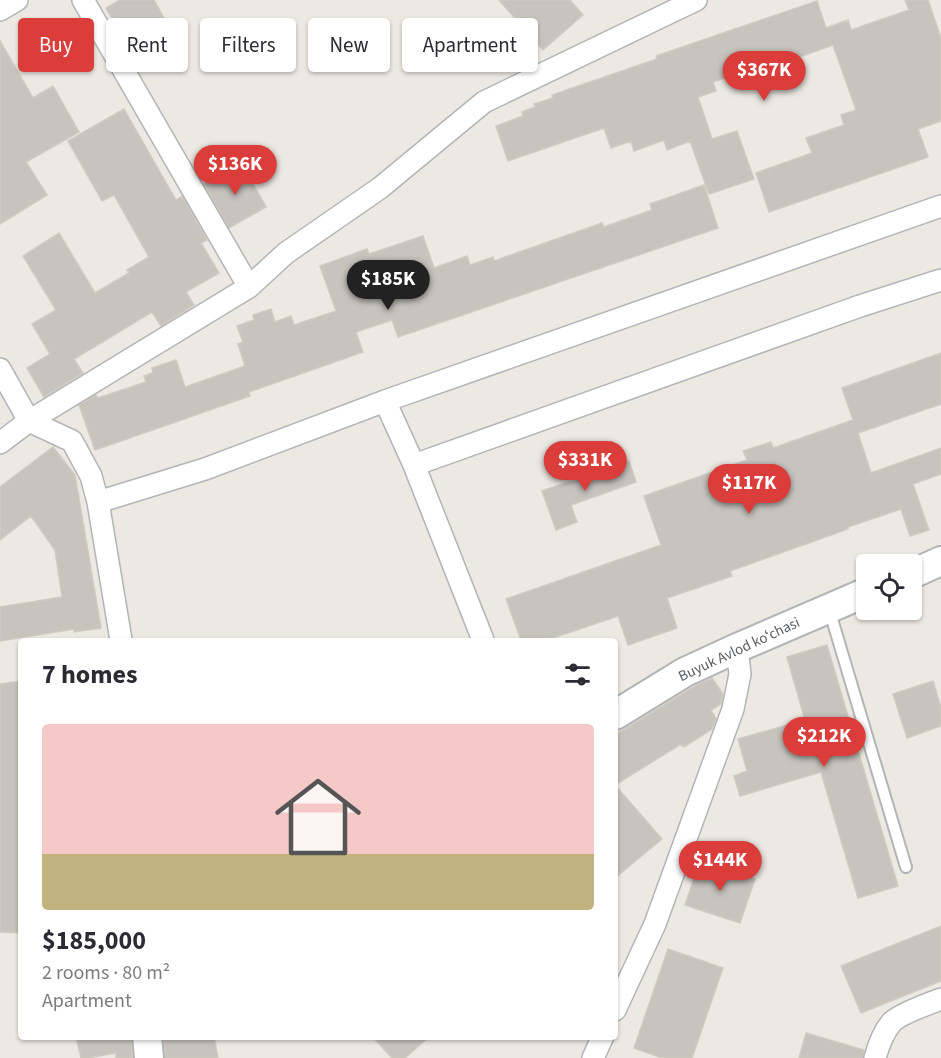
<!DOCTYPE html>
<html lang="en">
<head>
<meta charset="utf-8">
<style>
  body { margin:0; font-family:"Source Sans 3",sans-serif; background:#f2f2f3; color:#2b2b33; height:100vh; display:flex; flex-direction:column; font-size:22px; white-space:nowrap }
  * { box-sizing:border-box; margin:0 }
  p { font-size:20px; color:#7c7c81 }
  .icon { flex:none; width:33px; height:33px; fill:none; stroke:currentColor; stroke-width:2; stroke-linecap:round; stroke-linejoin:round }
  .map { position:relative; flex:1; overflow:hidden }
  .drawer { position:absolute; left:18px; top:638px; width:600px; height:402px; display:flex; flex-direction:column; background:#fff; border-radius:6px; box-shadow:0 2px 4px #0004 }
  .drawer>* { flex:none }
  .banner { position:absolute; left:18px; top:18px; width:600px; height:54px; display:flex; gap:12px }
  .controls { position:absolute; left:856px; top:554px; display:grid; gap:12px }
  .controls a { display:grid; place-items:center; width:66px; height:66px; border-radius:6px; background:#fff; box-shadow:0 2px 4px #0004; font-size:30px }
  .price { position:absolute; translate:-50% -51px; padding:0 14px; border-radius:21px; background:#da3d3a; color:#fff; font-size:20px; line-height:39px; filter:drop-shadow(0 2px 3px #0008) }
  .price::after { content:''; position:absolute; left:50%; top:36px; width:18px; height:14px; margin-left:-9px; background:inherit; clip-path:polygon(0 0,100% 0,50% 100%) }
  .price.selected { background:#222; color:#fff }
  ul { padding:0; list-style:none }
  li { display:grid; align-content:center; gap:12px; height:318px; padding:0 24px }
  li+li { border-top:2px solid #e1e1e2 }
  li span { display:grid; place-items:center; height:186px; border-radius:6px; color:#555 }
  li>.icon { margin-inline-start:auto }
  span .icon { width:108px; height:108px; fill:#fffc; stroke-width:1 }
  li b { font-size:26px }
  h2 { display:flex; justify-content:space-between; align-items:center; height:72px; padding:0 24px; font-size:26px }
  .chip { padding:0 21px; border-radius:6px; background:#fff; box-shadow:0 2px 4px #0004; font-size:21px; line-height:54px }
  .chip.selected { background:#da3d3a; color:#fff }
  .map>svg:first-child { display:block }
  .building { fill:#c7c4be; stroke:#d0cac1; stroke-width:1.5 }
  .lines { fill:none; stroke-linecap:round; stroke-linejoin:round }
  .lane-casing { stroke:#b2b5b8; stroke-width:14 }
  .street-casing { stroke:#b2b5b8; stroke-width:24 }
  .secondary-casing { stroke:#b1b5b8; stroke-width:32 }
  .lane { stroke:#fff; stroke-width:10 }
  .street { stroke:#fff; stroke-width:21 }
  .secondary { stroke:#fff; stroke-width:28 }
  .labels { text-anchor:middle; stroke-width:6; stroke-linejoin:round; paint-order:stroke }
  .street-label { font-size:15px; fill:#5a5e61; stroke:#fff }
</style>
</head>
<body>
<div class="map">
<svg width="941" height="1058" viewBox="0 0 941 1058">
  <rect width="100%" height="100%" fill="#ece9e2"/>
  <path class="building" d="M120,0H154L170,29L130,51L106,8Z
    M499,0H570L583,15L543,50Z
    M905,0H928L941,38V121L918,129L928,157L769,212L756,173L812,153L806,138L844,125L841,115L856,110L833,45L779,64L780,69L760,76L757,67L713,82L716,91L698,97L712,139L737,131L754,179L709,194L690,141L667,150L664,140L634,151L631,141L611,148L604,128L508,161L496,126L523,116L522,112L535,107L534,104L553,98L552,95L657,59L656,56L817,1L826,28L848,20L851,30L909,10Z
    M0,41L33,98L53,86L79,132L26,162L47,195L0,224Z
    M124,109L176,200L182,196L207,240L201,243L219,273L186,292L194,305L161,326L152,312L74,359L83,373L44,397L27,368L50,354L32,324L56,310L23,256L59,233L95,293L129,273L127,270L149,257L114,195L102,201L68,141Z
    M242,164L266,207L229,228L204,184Z
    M704,185L718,228L398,337L392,320L356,332L363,352L249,392L250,396L95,450L79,405L96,395L98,398L146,382L144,376L153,373L152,368L176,360L185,387L245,366L238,344L243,342L237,326L254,320L253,315L271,309L275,322L291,316L294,325L336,311L320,266L367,249L369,254L423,236L434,268L467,256L470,265L493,257L494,261L602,223L604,227L652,210L650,204Z
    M941,353V404L858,433L871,473L941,448V474L913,484L929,530L910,536L901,509L848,527V529L730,571L732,576L667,598L677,628L628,645L618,616L547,640H521L506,599L661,545L644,496L747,460L743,451L771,442L773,448L853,420L842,388Z
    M53,447L75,475L101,628L74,632V629L0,641V607L62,597L55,550L31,516L0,540V487Z
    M629,461L636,482L571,505L577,522L556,530L542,491Z
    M827,645L898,886L858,898L821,772L740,796L734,776L747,771L738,739L805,720L787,657Z
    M712,678L723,694L721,704L711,710L716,719L712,729L684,747L681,744L615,785L662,839L615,878V735L697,685Z
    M21,681V933L0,932V684Z
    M933,681L941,707V726L907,738L893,694Z
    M700,861L755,879L740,923L685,905Z
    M941,926V981L861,1013L841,966Z
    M668,949L723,968L692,1058H662L634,1048Z
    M806,1033L864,1050L863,1058H799Z
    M76,1036H131L132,1058H116V1053L88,1058H81Z
    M164,1036H214L218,1058H165Z
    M372,1036H430L405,1058H392Z"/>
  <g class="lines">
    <defs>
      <path id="lane" d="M829,609L906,867"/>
      <path id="street" d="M83,0L249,287
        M0,10L17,0
        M0,369L29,421L72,441L91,476L98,502L121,640
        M385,401L941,206
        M0,443L29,421L249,287L286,253L380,188L484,102L696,0
        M414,465L860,306L941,280
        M98,502L205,469L385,401L414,465L483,640
        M615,1010L655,924L733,709L740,674L737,648
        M593,1058L603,1036
        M875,1058C878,1047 884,1031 892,1022C900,1014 930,1003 941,999"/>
      <path id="secondary" d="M912,574L941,561
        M615,715L685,672L737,648L867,592
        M147,1036L149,1058"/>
    </defs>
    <use href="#lane" class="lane-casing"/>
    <use href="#street" class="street-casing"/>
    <use href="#secondary" class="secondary-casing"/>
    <use href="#lane" class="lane"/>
    <use href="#street" class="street"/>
    <use href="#secondary" class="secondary"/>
  </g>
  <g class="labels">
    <g class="street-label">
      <text transform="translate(739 649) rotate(-25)" y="5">Buyuk Avlod koʻchasi</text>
    </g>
  </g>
</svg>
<div class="controls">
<a><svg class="icon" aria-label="locate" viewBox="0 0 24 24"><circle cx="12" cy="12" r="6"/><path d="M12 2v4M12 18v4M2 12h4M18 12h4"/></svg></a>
</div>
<b class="price" style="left:764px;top:102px">$367K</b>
<b class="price" style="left:235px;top:196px">$136K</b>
<b class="price selected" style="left:388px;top:311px">$185K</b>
<b class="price" style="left:585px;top:492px">$331K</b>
<b class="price" style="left:749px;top:515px">$117K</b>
<b class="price" style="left:824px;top:768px">$212K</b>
<b class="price" style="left:720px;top:892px">$144K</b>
<div class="banner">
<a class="chip selected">Buy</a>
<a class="chip">Rent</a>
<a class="chip">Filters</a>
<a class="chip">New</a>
<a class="chip">Apartment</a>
</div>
<section class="drawer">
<h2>7 homes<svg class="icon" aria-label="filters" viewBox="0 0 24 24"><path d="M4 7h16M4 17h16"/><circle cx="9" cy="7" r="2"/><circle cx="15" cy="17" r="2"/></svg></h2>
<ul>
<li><span style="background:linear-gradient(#f6c9c9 70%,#c2b280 0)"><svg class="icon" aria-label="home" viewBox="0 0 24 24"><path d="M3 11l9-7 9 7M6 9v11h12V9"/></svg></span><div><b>$185,000</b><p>2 rooms · 80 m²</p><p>Apartment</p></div></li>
</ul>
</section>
</div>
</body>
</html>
